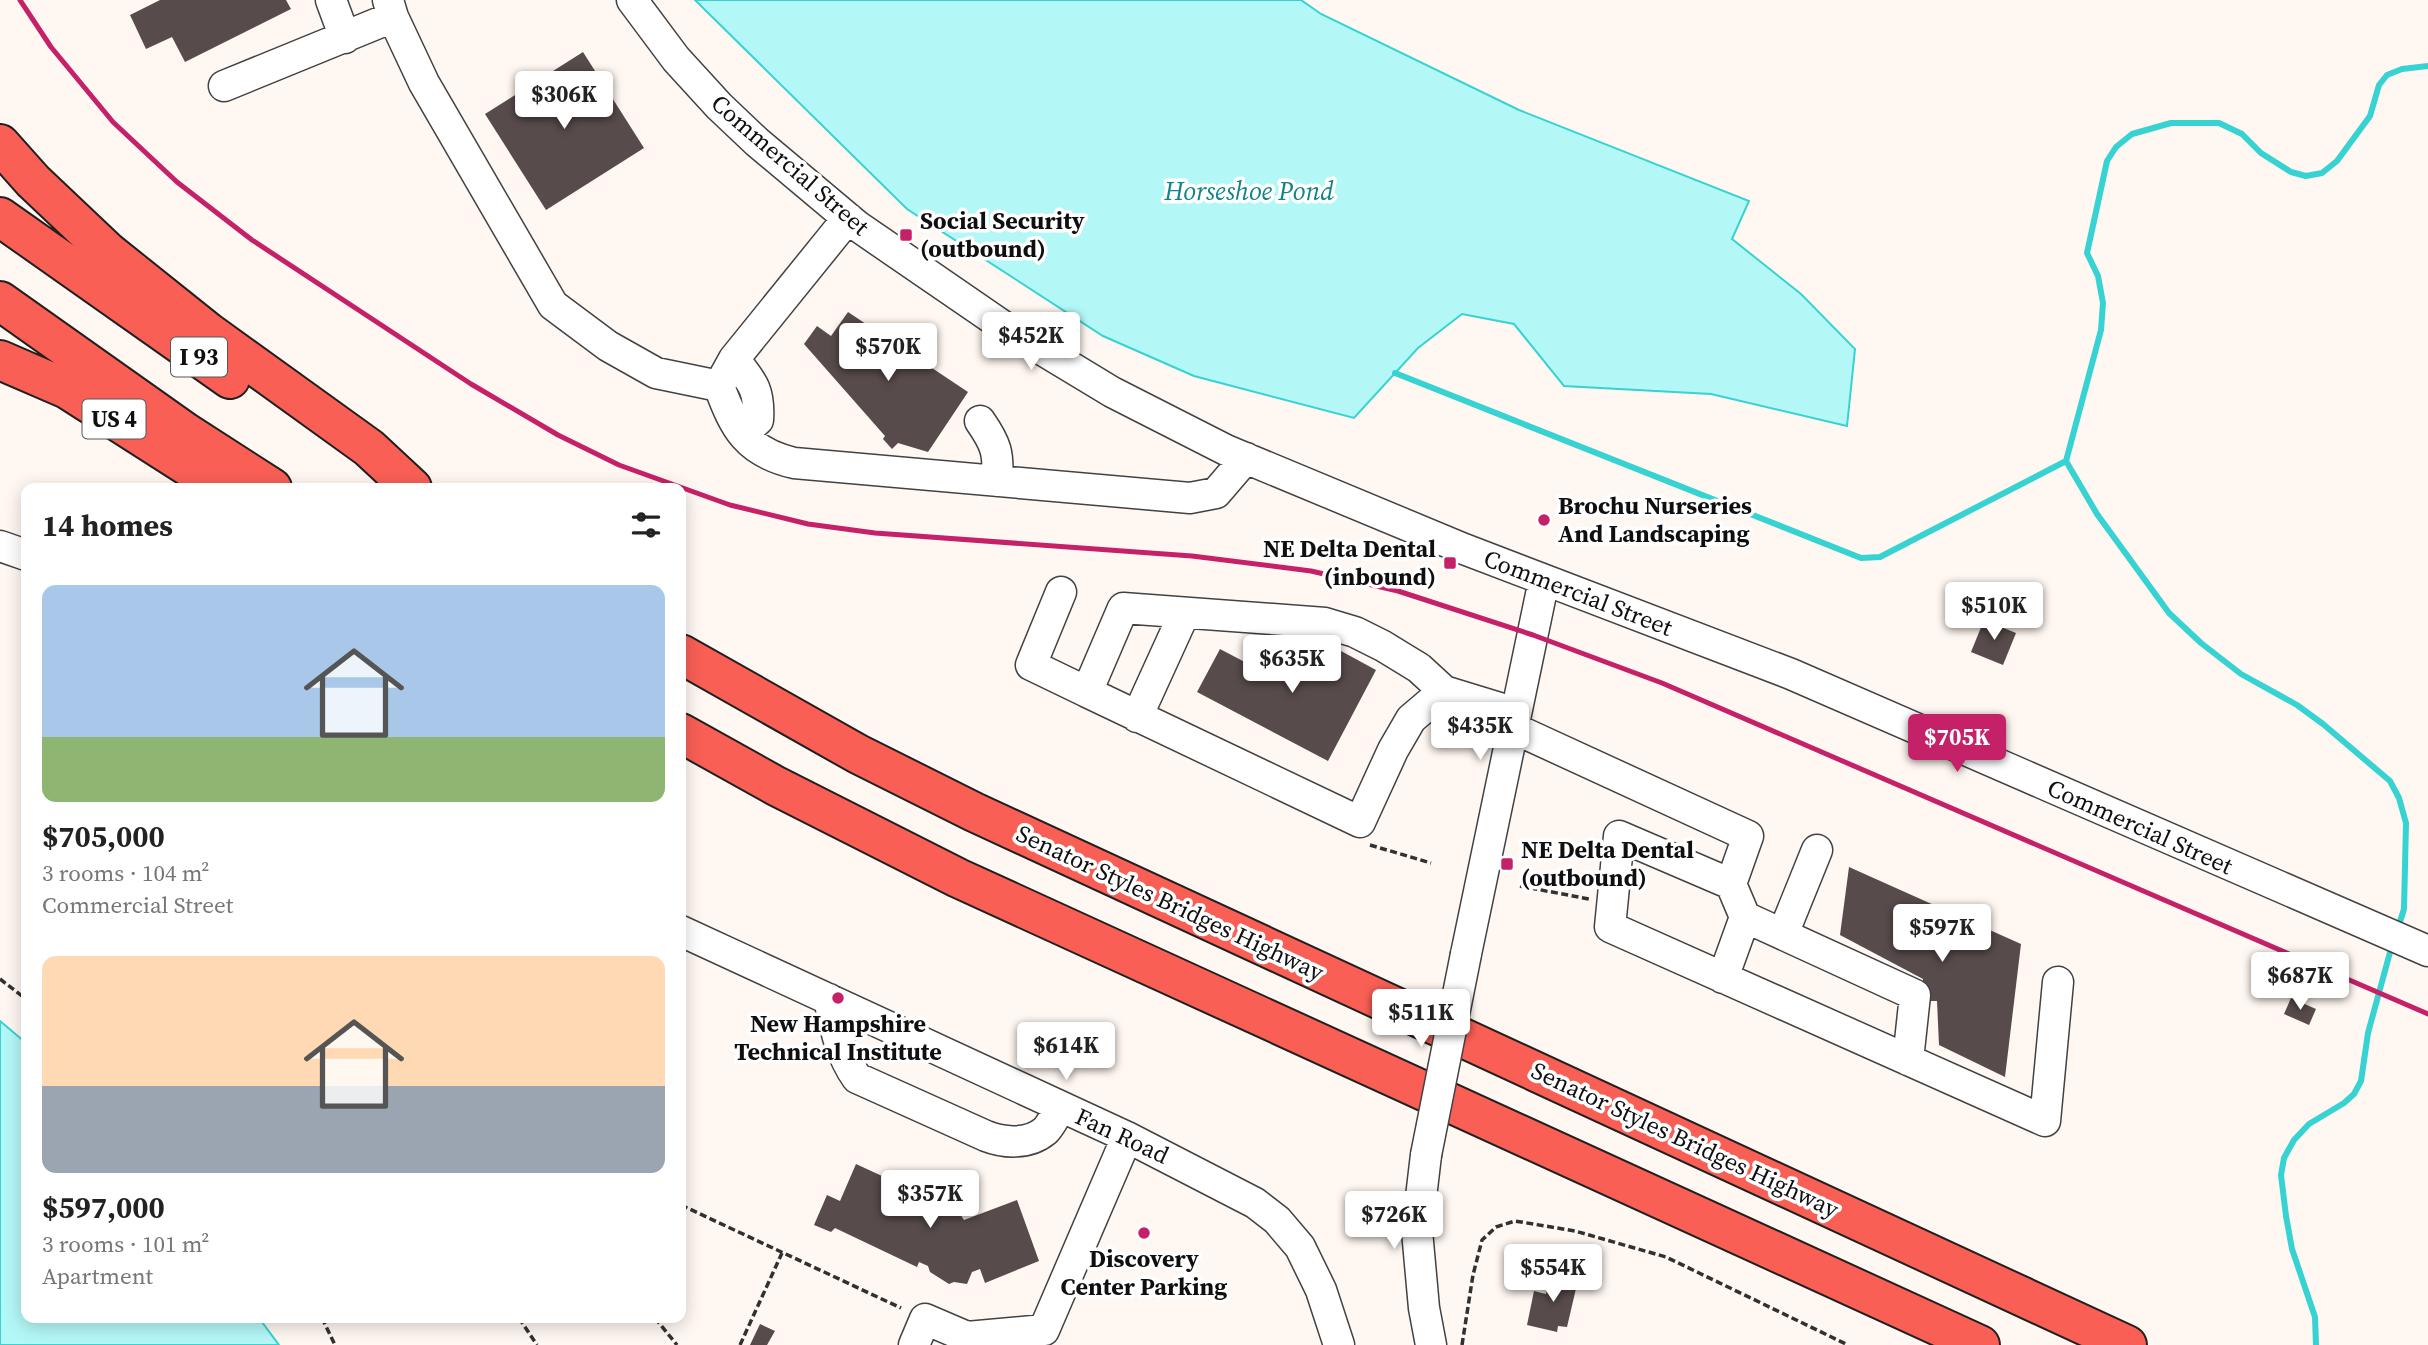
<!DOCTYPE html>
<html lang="en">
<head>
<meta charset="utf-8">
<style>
  body { margin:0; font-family:"Source Serif 4",serif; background:#f6f6f6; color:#222; height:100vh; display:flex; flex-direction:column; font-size:26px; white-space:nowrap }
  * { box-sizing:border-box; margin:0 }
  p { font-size:23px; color:#767676 }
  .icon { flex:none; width:38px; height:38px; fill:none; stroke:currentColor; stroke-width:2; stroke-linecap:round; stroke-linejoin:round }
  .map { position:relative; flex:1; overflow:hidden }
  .panel { position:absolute; left:21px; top:483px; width:665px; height:840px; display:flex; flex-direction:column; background:#fff; border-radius:14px; box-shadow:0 4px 18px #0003 }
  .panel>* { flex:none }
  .price { position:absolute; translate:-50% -60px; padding:0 16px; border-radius:7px; background:#fff; color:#222; font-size:23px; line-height:46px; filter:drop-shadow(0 2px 4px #0008) }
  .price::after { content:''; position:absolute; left:50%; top:42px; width:21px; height:16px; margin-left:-10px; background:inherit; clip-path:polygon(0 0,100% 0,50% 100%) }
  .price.current { background:#c52169; color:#fff }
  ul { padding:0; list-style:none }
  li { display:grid; align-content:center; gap:14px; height:371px; padding:0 21px }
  li span { display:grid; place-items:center; height:217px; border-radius:14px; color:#555 }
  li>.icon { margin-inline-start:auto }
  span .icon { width:126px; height:126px; fill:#fffc; stroke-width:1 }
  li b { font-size:30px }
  h2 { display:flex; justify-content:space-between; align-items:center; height:84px; padding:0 21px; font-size:30px }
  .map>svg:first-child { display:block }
  .water { fill:#b3f8f7; stroke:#37d2d2; stroke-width:2 }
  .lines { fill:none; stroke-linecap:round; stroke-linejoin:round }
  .stream { stroke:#37d2d2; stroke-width:6 }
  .building { fill:#584b4b }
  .minor-casing { stroke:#424242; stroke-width:33 }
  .highway-casing { stroke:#202020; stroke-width:42 }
  .path { stroke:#313131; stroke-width:3.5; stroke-dasharray:7 3.5; stroke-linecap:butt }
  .minor { stroke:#fff; stroke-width:30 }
  .highway { stroke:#f95f55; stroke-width:38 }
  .rail { stroke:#c52169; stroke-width:5 }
  .minor-bridge-casing { stroke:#424242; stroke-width:33; stroke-linecap:butt }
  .minor-bridge { stroke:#fff; stroke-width:30 }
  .poi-dot { fill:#c52169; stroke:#fff; stroke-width:2.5 }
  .labels { text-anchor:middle; stroke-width:7; stroke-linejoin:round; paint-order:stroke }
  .shield { fill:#fff; stroke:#575757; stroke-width:2 }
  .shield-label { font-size:23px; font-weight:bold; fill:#0f0f0f }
  .street-label { font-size:24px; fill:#0f0f0f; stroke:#fff }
  .poi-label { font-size:24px; font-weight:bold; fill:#0f0f0f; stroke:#fff; text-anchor:start }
  .water-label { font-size:26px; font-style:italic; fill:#128388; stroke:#fff }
</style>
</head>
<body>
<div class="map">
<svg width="2428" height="1345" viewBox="0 0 2428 1345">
  <rect width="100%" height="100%" fill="#fff7f1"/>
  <path class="water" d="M695,0H1301L1321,14L1519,110L1749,201L1732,239L1801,294L1855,349L1847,426L1711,394L1564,386L1514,324L1462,314L1418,348L1354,418L1194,376L1103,336L907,209Z
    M0,1021L26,1043V1318H259L279,1345H0Z"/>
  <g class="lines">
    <path class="stream" d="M1395,373L1861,558L1880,557L2066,461
      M2398,928L2404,909L2406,823L2399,798L2390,781L2323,724L2297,705L2241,674L2201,643L2169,613L2097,514L2066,461L2101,330L2103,303L2098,276L2087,253L2107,161L2116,147L2132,134L2171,123H2219L2242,134L2261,153L2291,172L2306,176L2322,173L2337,161L2370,116L2379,85L2387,75L2402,69L2428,66
      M2316,1345L2315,1317L2292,1249L2286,1216L2281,1175L2284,1158L2294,1140L2309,1124L2344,1103L2354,1094L2361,1081L2368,1033L2392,945"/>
  </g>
  <path class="building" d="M160,0H286L291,9L185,62L172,37L146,49L130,15Z
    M583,52L644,148L546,210L485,114Z
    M848,312L968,392L928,452L898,443L892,449L883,439L885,436L804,344L817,326L831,336Z
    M1984,620L2016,633L2003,665L1971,652Z
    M1330,645L1376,670L1328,761L1197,692L1220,649L1260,670L1273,646L1317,669Z
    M1849,867L2021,944L2005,1077L1939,1045L1937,1001H1931L1921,996L1923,979L1840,935Z
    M2291,998L2316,1009L2309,1025L2284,1014Z
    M856,1164L958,1211L964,1220L1017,1200L1039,1261L985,1283L980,1269L972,1272L967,1284L954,1282L949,1284L930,1272L928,1266L919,1262L917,1267L835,1228L831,1232L814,1225L827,1195L840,1201Z
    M1550,1273L1578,1280L1567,1327L1558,1326L1557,1332L1527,1325L1534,1291L1546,1294Z
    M760,1324L775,1331L767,1345H750Z"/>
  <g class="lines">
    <defs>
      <path id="minor" d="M331,0L345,38
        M388,0L393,17L424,83L553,305L608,346L656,373L719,386C735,429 747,452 794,463L1190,498L1216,493L1246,458
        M632,0L676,59L719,106L757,142L856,225L1003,326L1112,392L1226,450L1464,549L1791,674L2428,951
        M224,86L393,17
        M734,359C752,382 760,389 758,420L743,433
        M719,386L734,359L848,218
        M980,421C996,444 999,453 997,481
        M0,546L26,555
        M1061,592L1031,665L1087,692L1123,608L1325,623L1355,632L1383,646L1419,668L1444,691L1516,713
        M1087,692L1360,822L1393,750L1411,719L1444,691
        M1137,717L1184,614
        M1513,728L1748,836L1731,884L1619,836L1610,927L2045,1121L2058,982
        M1731,884L1745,917L1915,995L1908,1060
        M681,931L1127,1137L1255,1203L1277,1220L1300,1247L1321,1290L1339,1345
        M1783,934L1817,850
        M1466,954L1544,580
        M1723,978L1745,917
        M829,999C835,1028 840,1054 857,1078L986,1136C1004,1143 1028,1145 1045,1131C1051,1125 1056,1114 1061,1107
        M1426,1155L1417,1231L1424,1308L1431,1345
        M914,1345L925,1319L967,1337L1044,1330L1127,1137"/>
      <path id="highway" d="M0,144L33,181L108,252L208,332L369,448L412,488
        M0,217L230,379
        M0,301L185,432L272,488
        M0,360L67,389L222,488
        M681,654L858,754L974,812L2127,1345
        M681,733L776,786L958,878L1980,1345"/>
    </defs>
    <use href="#minor" class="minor-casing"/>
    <use href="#highway" class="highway-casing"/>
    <path class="path" d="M1370,845L1431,863
      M1520,886L1589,899
      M0,979L26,999
      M681,1205L901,1308
      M322,1318L335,1345
      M519,1318L537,1345
      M655,1318L677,1345
      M740,1345L782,1253
      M1462,1345L1473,1275L1482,1240L1496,1227L1515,1221L1575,1231L1666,1257L1848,1345"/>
    <use href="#minor" class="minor"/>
    <use href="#highway" class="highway"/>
    <path class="rail" d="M20,0L51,47L113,122L177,182L252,240L471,384L558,435L619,465L730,505L808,524L875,533L1192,556L1311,571L1398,591L1533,635L1662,683L2428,1014"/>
    <defs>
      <path id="minor-bridge" d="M1426,1155L1466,954"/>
    </defs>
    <use href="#minor-bridge" class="minor-bridge-casing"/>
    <use href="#minor-bridge" class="minor-bridge"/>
  </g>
  <g class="poi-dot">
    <rect x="899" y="228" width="14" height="14" rx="3.5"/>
    <circle cx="1544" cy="520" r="7"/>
    <rect x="1443" y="556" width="14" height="14" rx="3.5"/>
    <rect x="1500" y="857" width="14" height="14" rx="3.5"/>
    <circle cx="838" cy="998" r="7"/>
    <circle cx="1144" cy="1233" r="7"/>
  </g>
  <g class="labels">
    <g class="shield">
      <rect x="171" y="337.5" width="56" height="39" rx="5"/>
      <rect x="82.5" y="399.5" width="63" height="39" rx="5"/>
    </g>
    <g class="shield-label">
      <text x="199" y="365">I 93</text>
      <text x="114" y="427">US 4</text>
    </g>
    <g class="street-label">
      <text transform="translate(790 165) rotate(41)" y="8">Commercial Street</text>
      <text transform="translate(1578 593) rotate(21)" y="8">Commercial Street</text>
      <text transform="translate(2140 827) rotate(24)" y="8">Commercial Street</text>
      <text transform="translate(1170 903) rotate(25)" y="8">Senator Styles Bridges Highway</text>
      <text transform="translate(1122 1136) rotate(25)" y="8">Fan Road</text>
      <text transform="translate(1685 1140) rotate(25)" y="8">Senator Styles Bridges Highway</text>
    </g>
    <g class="poi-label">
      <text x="920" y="229">Social Security<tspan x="920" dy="28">(outbound)</tspan></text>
      <text x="1558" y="514">Brochu Nurseries<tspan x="1558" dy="28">And Landscaping</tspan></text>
      <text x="1436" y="557" text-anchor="end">NE Delta Dental<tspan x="1436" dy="28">(inbound)</tspan></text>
      <text x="1521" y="858">NE Delta Dental<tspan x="1521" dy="28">(outbound)</tspan></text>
      <text x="838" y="1032" text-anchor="middle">New Hampshire<tspan x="838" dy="28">Technical Institute</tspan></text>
      <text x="1144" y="1267" text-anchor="middle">Discovery<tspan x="1144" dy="28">Center Parking</tspan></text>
    </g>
    <g class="water-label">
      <text x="1249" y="200">Horseshoe Pond</text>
    </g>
  </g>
</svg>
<b class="price" style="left:564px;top:131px">$306K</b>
<b class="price" style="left:1031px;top:372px">$452K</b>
<b class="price" style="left:888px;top:383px">$570K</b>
<b class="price" style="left:1994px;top:642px">$510K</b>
<b class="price" style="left:1292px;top:695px">$635K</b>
<b class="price" style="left:1480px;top:762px">$435K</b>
<b class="price current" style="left:1957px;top:774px">$705K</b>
<b class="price" style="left:1942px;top:964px">$597K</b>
<b class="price" style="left:2300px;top:1012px">$687K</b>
<b class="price" style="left:1421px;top:1049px">$511K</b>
<b class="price" style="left:1066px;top:1082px">$614K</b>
<b class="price" style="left:930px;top:1230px">$357K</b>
<b class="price" style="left:1394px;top:1251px">$726K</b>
<b class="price" style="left:1553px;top:1304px">$554K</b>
<section class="panel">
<h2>14 homes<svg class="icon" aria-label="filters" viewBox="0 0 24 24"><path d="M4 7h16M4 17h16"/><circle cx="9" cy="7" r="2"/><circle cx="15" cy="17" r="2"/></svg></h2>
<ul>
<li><span style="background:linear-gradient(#a9c7e8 70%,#8fb573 0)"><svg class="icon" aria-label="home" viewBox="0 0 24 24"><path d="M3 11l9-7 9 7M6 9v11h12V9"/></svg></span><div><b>$705,000</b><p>3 rooms · 104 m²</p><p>Commercial Street</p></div></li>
<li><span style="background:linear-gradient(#ffd9b3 60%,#9aa5b1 0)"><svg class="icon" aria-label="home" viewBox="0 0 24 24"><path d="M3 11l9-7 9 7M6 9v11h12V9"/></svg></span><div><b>$597,000</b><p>3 rooms · 101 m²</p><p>Apartment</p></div></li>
</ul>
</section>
</div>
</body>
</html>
